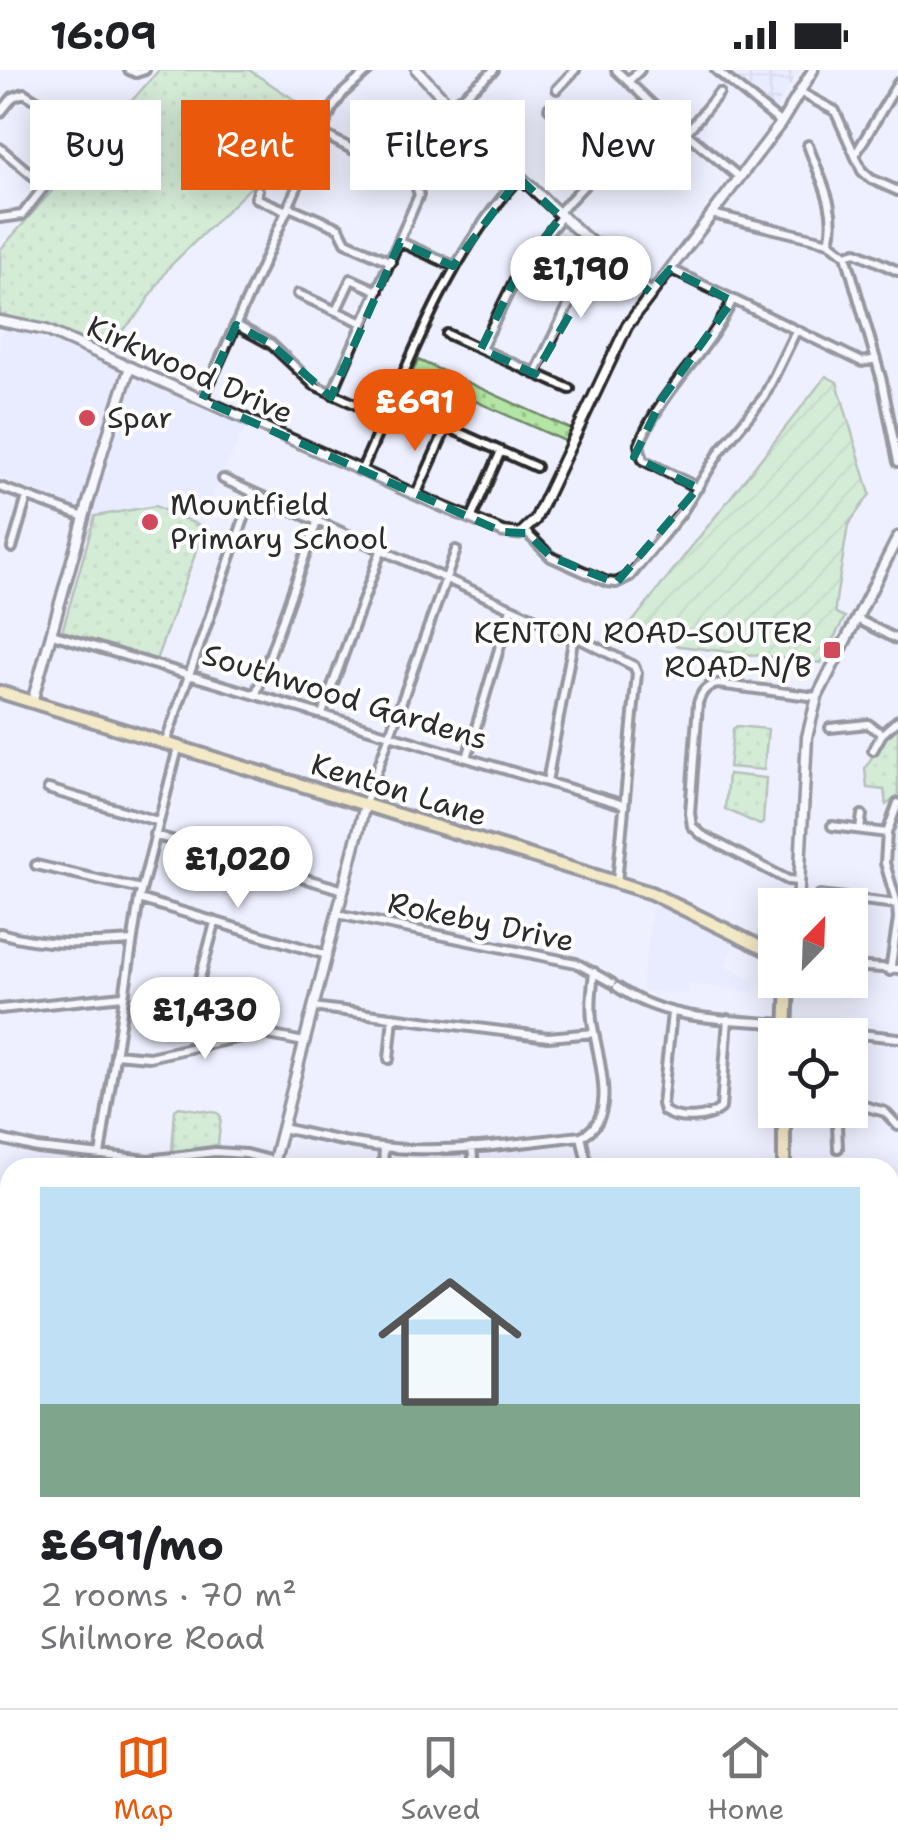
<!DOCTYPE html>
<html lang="en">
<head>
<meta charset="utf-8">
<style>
  body { margin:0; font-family:"Shantell Sans",sans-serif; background:#f6f6f6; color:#202124; height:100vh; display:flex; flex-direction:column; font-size:38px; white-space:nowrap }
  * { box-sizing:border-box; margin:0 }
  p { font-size:32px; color:#757577 }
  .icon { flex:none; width:55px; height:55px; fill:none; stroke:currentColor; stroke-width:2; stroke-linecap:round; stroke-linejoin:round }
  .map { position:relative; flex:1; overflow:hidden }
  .side { position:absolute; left:0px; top:1088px; width:900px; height:552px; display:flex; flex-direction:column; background:#fff; border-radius:30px 30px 0 0; box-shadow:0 5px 25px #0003 }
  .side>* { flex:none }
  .guide { position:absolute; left:30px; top:30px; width:840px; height:90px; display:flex; gap:20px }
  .needle { width:65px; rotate:23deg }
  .fabs { position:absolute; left:758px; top:818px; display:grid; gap:20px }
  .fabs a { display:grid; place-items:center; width:110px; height:110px; border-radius:0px; background:#fff; box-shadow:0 5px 25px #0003; font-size:50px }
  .price { position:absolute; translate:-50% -85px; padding:0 22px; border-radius:35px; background:#fff; color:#222; font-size:32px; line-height:65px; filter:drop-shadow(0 2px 5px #0008) }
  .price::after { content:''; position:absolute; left:50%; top:60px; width:30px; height:22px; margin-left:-15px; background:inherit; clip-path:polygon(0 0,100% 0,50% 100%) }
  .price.on { background:#ea580c; color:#fff }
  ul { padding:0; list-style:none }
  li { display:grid; align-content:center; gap:20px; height:530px; padding:0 40px }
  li+li { border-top:2px solid #e0e0e0 }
  li span { display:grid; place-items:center; height:310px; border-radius:0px; color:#555 }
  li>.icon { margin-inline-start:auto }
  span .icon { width:180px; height:180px; fill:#fffc; stroke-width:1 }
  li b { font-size:42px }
  .pill { padding:0 35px; border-radius:0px; background:#fff; box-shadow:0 5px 25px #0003; font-size:35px; line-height:90px }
  .pill.on { background:#ea580c; color:#fff }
  .status { display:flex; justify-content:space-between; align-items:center; height:70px; padding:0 50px; background:#fff; direction:ltr }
  .status svg { height:28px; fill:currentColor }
  .tabs { display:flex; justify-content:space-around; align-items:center; height:140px; border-top:2px solid #e0e0e0; background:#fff; font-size:28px; color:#757577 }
  .tabs a { display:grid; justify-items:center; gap:5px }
  .tabs .on { color:#ea580c }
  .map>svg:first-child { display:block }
  .built { fill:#e3e5ff }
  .industrial { fill:url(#industrial-grid) }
  .grass { fill:url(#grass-dots); stroke:#6f8868; stroke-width:2.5 }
  .garden { fill:url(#garden-furrows); stroke:#6f8868; stroke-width:2.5 }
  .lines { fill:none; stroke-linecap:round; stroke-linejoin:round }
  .minor-casing { stroke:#2b2b2b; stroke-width:14 }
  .tertiary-casing { stroke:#2b2b2b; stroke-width:15 }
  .primary-casing { stroke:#2b2b2b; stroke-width:18 }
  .minor { stroke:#fff; stroke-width:6 }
  .tertiary { stroke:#fff; stroke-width:8 }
  .primary { stroke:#fae180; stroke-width:10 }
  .marked { fill:none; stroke:#0f766e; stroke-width:8; stroke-dasharray:20 12; stroke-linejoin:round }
  .poi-dot { fill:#d1495b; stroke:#fff; stroke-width:4 }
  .labels { text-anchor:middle; stroke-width:8; stroke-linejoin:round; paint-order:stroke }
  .street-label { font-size:30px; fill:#2b2b2b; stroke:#fff }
  .poi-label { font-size:30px; fill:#2b2b2b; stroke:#fff; text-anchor:start }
</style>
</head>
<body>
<div class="status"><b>16:09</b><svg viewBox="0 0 49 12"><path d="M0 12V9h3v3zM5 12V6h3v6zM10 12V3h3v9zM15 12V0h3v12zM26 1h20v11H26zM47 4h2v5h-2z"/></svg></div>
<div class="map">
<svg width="898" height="1638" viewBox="0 0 898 1638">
  <defs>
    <pattern id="industrial-grid" width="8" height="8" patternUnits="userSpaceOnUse" patternTransform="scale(2.5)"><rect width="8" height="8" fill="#e3e5ff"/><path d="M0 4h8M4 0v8" fill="none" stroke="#c3c5db"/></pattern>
    <pattern id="grass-dots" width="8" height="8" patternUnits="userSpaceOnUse" patternTransform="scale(2.5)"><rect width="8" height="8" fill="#b3e5a5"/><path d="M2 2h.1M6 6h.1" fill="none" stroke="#9ac58e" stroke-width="1.8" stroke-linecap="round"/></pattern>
    <pattern id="garden-furrows" width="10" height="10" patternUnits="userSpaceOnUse" patternTransform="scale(2.5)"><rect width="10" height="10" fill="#b3e5a5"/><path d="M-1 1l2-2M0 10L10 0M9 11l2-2" fill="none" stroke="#9ac58e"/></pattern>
  </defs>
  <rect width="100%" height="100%" fill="#eef0ff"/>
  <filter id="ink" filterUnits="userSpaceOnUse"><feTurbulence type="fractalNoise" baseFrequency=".01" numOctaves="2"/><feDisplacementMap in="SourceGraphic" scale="20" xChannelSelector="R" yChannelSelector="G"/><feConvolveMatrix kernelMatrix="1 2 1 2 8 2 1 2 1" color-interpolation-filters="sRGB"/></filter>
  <g filter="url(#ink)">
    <path class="built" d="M6,258L31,263L45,272L51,268L118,298L119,304L80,434L76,437L0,407V265Z
      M141,309L247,356L222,403L156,590L62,562L120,349L131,316Z
      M653,834L736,870L725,896L753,911V922L689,914L688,924L641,921Z"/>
    <path class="industrial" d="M708,0H800L767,51Z"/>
    <path class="grass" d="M159,0H249L324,49L299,108L267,93L257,101L251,117L169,197L140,242L105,280L52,256L0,245V180Z
      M418,290L571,359L565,371L412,303Z
      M155,436L205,458L156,590L62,562L95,446Z
      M898,655V726L886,735L884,720L867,718L865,698L883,670Z
      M737,656L768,659L764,700L729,697L733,659Z
      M728,704L766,708L763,753L760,755L725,739Z
      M179,1037L218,1043L221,1047L218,1075L172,1082L175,1040Z
      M0,1381L10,1391V1630H249L253,1638H0Z"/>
    <path class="garden" d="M826,306L837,312L870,424L848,455L835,536L836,543L845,547L821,593L679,576L630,555Z"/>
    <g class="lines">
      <defs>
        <path id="minor" d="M129,0L136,3L145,0
          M616,0L657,39L739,107
          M716,0L781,53
          M628,12L640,0
          M557,19L575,0
          M800,22L835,41L862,101L871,109L898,121
          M451,37L494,0
          M549,38L607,92
          M0,43L13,27L24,23L65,48L81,62L80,76L45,116
          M321,63L415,112L419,125L332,324
          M686,63L719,23
          M808,75C819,107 839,139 829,172
          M0,78L45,116L22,145L0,148
          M855,85L898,13
          M258,120L256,128L287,141
          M289,137L339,158L346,172L391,192
          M558,143L657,39
          M712,144L829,172L846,185L856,182L898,201
          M400,172L454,196
          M846,185L882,311L898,392
          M670,199L862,292L876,289
          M298,224L363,253
          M336,241L351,209L378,221
          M236,255L271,274L314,315L385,348
          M447,264L570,319
          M481,279L519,201L561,147
          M535,304L567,238L604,185
          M202,330L332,39L343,23L369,0
          M411,341L536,397
          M361,401C407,300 443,192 519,108
          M223,409L574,566L634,596L637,603L617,812
          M0,417L84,447
          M698,418L643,390L639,375C661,320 707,284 732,231
          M416,425L447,356
          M471,449L501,381
          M525,461L551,487L607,512L616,513L630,506L682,442L721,380L764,327L796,261
          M12,478L27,427
          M857,549L898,570
          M52,564L624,735
          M256,624L317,452
          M322,644L381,481
          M830,658L868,654L882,664
          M165,674L253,423
          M873,680L882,664L898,650
          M467,688L511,538
          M547,712L574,566
          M48,719L157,751
          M365,734L456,480
          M832,756L887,763
          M860,759L862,745
          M154,765L344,820
          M36,795L141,819
          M800,811L788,810L702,765L692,756L690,743L698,633C702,621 706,616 718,614L817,627
          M820,825L897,834
          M139,829L327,885
          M337,844L576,893L612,913
          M0,863C44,876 87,874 132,871
          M850,896L898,899
          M890,901L898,849L897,834L885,793L887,763L898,733
          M200,908L215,853
          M617,917C667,952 728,949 786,954
          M313,937L548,967L594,963
          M0,939L123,926
          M672,943L662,1034L664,1041C678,1051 708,1050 721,1038L728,949
          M821,960L898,968
          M115,984L149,987L259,963L304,972
          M389,989L393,947
          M850,1032L885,1042L898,1056
          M282,1058C324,1067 367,1078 411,1079C468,1081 525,1072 581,1066
          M0,1069L37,1078L148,1090L215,1082L246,1084L273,1091
          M472,1077L474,1098
          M838,1078L837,1055L845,1040
          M100,1085L139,829L178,678
          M383,1098L384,1077
          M588,1098L581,1066C622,1049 595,980 592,950C590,934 592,918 594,902
          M0,1144L10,1145
          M0,1191L7,1202L0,1243
          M3,1193L7,1190L10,1168
          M0,1309L10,1318
          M890,1368L898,1377
          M372,1630L382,1638
          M455,1630L464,1638
          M843,1630L859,1638
          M309,1634L315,1638
          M340,1638L347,1630
          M410,1638L416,1630
          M520,1638L525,1630
          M608,1638L614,1630
          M708,1638L713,1630
          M817,1638L821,1630"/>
        <path id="tertiary" d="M417,0C491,80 565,154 650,222
          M0,251L46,260L441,436L503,462L520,464L535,450L627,256L781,53L813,0
          M32,632L103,380L130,297
          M798,835L807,667L817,627L898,467
          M272,1098L365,735
          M890,1441L898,1453"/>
        <path id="primary" d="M0,622L651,823L775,884
          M786,965L788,910
          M784,1040V1098
          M890,1137L898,1136"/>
      </defs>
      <use href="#minor" class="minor-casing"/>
      <use href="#tertiary" class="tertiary-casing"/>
      <use href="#primary" class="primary-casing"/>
      <use href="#minor" class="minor"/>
      <use href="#tertiary" class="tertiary"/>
      <use href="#primary" class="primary"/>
    </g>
  </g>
  <path d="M0 0H898V1638H0ZM519,108L561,147L519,201L481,279L535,304L604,185L650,222L670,199L732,231L662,329L634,387L698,418L616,513L551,487L527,463L503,462L202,330L236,255L271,274L331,327L400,172L453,196Z" fill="#eef0ff" fill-opacity=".55" fill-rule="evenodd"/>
  <path class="marked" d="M519,108L561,147L519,201L481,279L535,304L604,185L650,222L670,199L732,231L662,329L634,387L698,418L616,513L551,487L527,463L503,462L202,330L236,255L271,274L331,327L400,172L453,196Z"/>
  <g class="poi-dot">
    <circle cx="87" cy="348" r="10"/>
    <circle cx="150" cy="452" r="10"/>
    <rect x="822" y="570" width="20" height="20" rx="5"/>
  </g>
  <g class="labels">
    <g class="street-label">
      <text transform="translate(190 300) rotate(24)" y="10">Kirkwood Drive</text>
      <text transform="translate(345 627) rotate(17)" y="10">Southwood Gardens</text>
      <text transform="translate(399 720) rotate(17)" y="10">Kenton Lane</text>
      <text transform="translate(481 852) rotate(12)" y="10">Rokeby Drive</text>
    </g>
    <g class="poi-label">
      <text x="107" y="358">Spar</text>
      <text x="170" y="445">Mountfield<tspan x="170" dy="34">Primary School</tspan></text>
      <text x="812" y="573" text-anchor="end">KENTON ROAD-SOUTER<tspan x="812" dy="34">ROAD-N/B</tspan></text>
    </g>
  </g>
</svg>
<div class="fabs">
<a><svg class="needle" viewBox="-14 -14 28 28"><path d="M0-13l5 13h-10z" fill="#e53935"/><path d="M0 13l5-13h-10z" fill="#757577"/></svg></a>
<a><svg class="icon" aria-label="locate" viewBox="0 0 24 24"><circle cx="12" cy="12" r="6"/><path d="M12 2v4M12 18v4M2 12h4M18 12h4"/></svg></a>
</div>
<b class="price" style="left:581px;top:251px">£1,190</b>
<b class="price on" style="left:415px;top:384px">£691</b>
<b class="price" style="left:238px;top:841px">£1,020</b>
<b class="price" style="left:205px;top:992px">£1,430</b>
<div class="guide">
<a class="pill">Buy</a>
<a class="pill on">Rent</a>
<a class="pill">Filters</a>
<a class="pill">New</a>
</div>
<section class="side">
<ul>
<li><span style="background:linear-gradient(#bfe0f5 70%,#7fa58c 0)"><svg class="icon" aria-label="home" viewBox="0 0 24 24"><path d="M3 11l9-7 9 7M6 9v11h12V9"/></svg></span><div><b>£691/mo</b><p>2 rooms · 70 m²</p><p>Shilmore Road</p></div></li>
</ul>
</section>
</div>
<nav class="tabs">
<a class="on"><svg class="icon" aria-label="map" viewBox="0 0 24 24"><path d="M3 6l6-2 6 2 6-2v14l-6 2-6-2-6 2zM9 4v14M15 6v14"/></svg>Map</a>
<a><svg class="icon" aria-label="saved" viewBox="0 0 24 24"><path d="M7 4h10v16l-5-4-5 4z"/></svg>Saved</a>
<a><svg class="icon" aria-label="home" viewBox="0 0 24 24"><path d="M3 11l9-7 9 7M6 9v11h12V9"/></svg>Home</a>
</nav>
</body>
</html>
